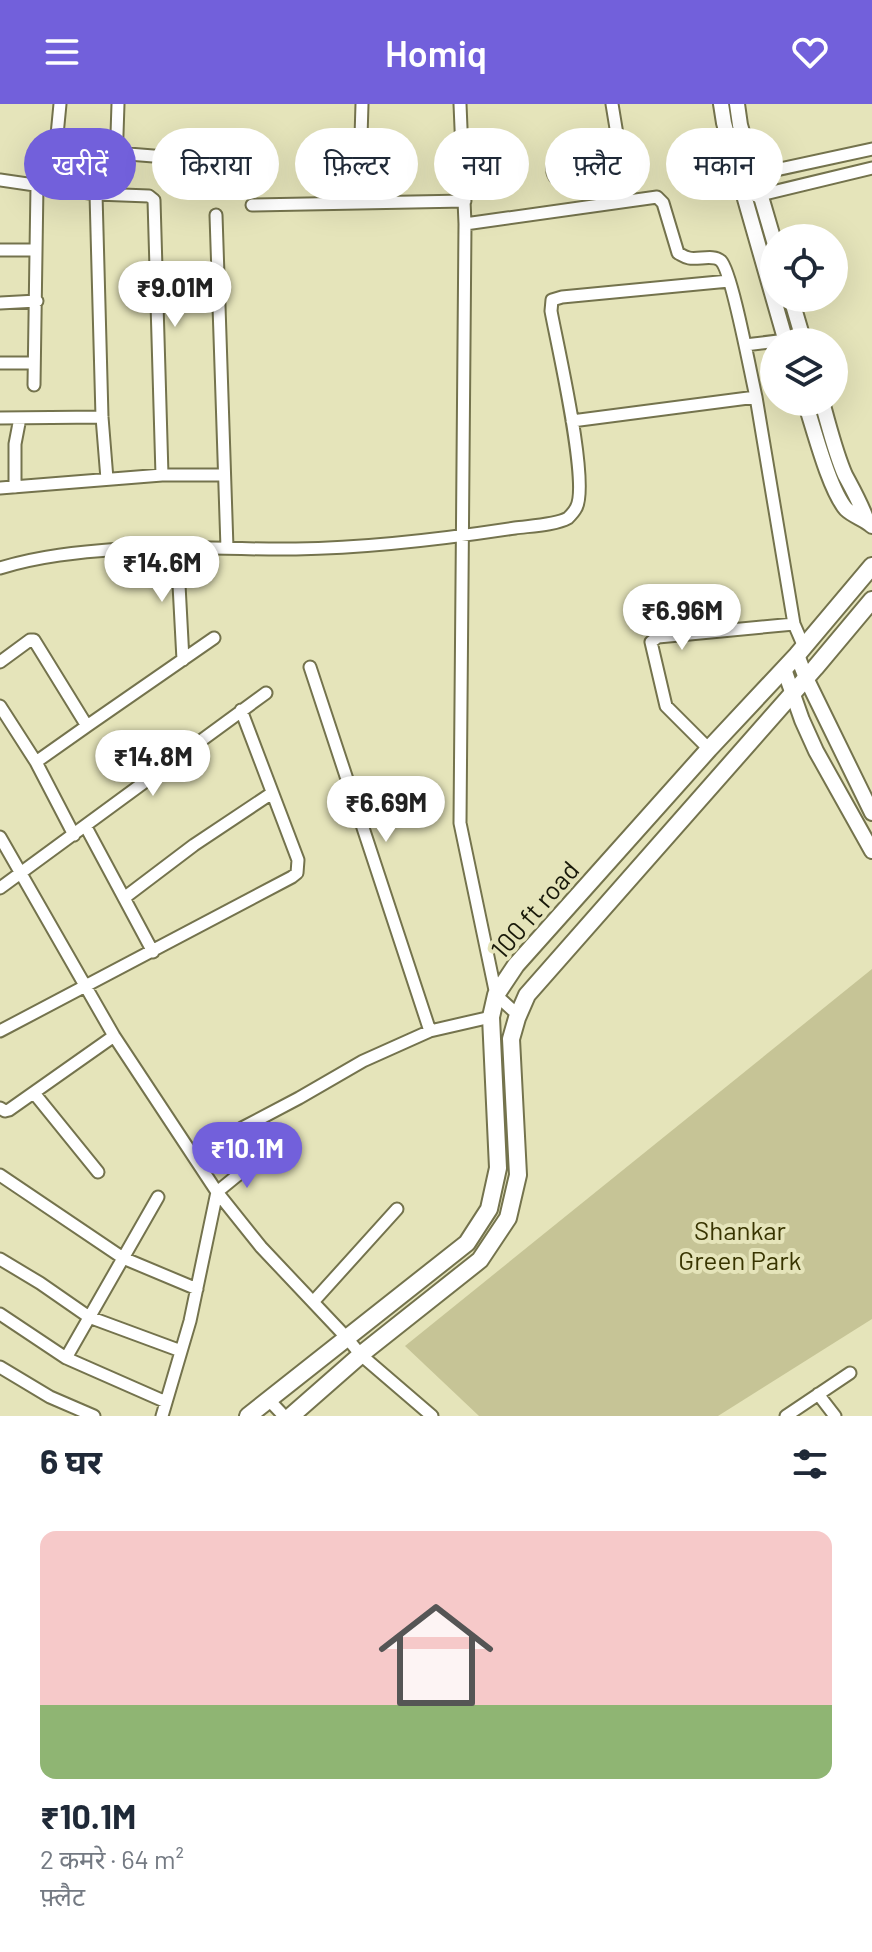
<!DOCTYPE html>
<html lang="hi">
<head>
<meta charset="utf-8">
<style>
  body { margin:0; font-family:Barlow,"Noto Sans Devanagari",sans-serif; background:#f2f2f3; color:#1f2937; height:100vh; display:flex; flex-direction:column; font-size:30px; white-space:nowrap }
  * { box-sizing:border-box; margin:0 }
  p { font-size:26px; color:#747a83 }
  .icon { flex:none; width:44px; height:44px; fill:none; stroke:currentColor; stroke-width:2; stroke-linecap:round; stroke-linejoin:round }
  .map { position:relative; height:1312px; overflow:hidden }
  .sheet { display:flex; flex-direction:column; background:#fff; flex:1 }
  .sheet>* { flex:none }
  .top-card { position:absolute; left:24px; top:24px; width:824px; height:72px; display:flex; gap:16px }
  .buttons { position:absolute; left:760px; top:120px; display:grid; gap:16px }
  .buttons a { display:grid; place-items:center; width:88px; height:88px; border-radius:50%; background:#fff; box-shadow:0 8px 32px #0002; font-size:40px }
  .price { position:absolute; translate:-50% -68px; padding:0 18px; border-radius:28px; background:#fff; color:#222; font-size:26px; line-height:52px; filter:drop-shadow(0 2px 4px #0008) }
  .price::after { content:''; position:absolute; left:50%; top:48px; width:24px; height:18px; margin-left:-12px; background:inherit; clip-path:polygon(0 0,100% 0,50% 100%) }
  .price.on { background:#7260db; color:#fff }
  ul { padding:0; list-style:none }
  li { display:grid; align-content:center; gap:16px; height:424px; padding:0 40px }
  li span { display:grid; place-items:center; height:248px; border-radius:16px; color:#555 }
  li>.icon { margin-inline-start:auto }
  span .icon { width:144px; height:144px; fill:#fffc; stroke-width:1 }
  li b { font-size:34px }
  h2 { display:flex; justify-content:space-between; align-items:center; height:96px; padding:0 40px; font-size:34px }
  .chip { padding:0 28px; border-radius:36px; background:#fff; box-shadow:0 8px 32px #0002; font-size:28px; line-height:72px }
  .chip.on { background:#7260db; color:#fff }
  header { display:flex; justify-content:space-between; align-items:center; height:104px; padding:0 40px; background:#7260db; color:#fff; font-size:36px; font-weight:600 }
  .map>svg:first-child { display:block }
  .green { fill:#c6c496 }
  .building { fill:#bcb876; stroke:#8f8d67; stroke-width:2 }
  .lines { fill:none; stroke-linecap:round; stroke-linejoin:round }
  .minor-casing { stroke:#74734d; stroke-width:15 }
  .tertiary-casing { stroke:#74734d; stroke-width:18 }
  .secondary-casing { stroke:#74734d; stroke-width:20 }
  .minor { stroke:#fff; stroke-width:11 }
  .tertiary { stroke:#fff; stroke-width:14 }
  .secondary { stroke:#fff; stroke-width:16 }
  .labels { text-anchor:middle; stroke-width:8; stroke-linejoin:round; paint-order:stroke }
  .street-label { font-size:26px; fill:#181809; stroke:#e5e4ba }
  .park-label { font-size:26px; fill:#383400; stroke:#e5e4ba }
</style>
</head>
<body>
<header><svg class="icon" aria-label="menu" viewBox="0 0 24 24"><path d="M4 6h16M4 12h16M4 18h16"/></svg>Homiq<svg class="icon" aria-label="heart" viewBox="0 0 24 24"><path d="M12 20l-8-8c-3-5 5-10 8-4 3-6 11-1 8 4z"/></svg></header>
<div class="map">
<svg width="872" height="1312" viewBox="0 0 872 1312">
  <rect width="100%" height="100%" fill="#e5e4ba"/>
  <path class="green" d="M872,865V1215L718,1312H479L405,1242Z"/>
  <path class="building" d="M546 65a20 20 0 1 1 40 0a20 20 0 1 1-40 0Z"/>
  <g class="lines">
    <defs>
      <path id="minor" d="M460,0L465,120L460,719L496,891L518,911
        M612,0L628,97
        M361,33L362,0
        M116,49L178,54L242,55
        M739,74L872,45
        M0,76L96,90L149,92L154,96L162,371
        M52,83L60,0
        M96,90L102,313L107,375
        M115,90L118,0
        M756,92L872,64
        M252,101L465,97
        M216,111L227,444
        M465,120L657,93L663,99L678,149C682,151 684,153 689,154C698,156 714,150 721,157C732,168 751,272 756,293L572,317
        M0,146H36
        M0,199L37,197
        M745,241L786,236
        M0,259H34
        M34,281L37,81
        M756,293L794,520L804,543
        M0,314L102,313
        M15,383V340L20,314
        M0,384L162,371H224
        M177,443L183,556
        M0,464C39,452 79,448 120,445C179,441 237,446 296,445C369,444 443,435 515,424C529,422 556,421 568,414C570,412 575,406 576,404C590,381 557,240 551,207L552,196L562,193L729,177
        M0,558L30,536H34L87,622L214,534
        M310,563L430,927
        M0,602L36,658L87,622
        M709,645L666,602L651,538L658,533L794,520
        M36,658L74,731
        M86,723L153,848
        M0,733L114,932L217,1088L261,1143L346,1233L361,1251L432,1312
        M0,784L266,589
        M124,794L194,741L272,689
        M0,927L292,773L297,769L298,756L241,606
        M34,989L98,1068
        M0,1004L5,1007L9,1006L114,932
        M242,1024L299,994L363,957L430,927L491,913
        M0,1071L123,1154L197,1185
        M0,1155L40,1179L89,1213L181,1247
        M313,1198L397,1105
        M0,1210L66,1254L166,1298
        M66,1254L158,1093
        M0,1263L50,1293L94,1312
        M818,1290L835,1312
        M268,1295L284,1312
        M162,1312L190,1217L217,1088L255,1057
        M786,1312L850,1269"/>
      <path id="tertiary" d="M721,0L724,19L739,74L786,238
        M737,0L740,21L774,137
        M791,194L804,238
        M805,298C814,325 829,385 846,405C853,412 865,415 872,422
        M822,298C829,322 835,348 845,371C853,386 861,400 867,417
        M797,551L806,574L872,709
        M784,565L802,616L816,647L872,747"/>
      <path id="secondary" d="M248,1312L467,1139L489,1105L498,1064L491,913L496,891L516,861L709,645L797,551L872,462
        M291,1312L364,1248L480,1156L508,1114L518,1071L511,935L517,914L527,891L815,564L872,496"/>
    </defs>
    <use href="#minor" class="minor-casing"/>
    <use href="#tertiary" class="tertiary-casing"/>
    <use href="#secondary" class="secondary-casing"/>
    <use href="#minor" class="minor"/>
    <use href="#tertiary" class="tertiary"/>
    <use href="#secondary" class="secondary"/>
  </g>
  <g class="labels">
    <g class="street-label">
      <text transform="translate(535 806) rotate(-49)" y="9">100 ft road</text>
    </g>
    <g class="park-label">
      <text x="740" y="1136">Shankar<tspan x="740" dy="30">Green Park</tspan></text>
    </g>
  </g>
</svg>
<div class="buttons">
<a><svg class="icon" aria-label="locate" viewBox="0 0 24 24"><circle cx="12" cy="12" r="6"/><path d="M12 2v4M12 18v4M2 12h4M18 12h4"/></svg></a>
<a><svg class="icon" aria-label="layers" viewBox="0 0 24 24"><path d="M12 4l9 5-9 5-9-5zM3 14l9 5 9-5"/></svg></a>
</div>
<b class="price" style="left:175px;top:225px">₹9.01M</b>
<b class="price" style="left:162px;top:500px">₹14.6M</b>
<b class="price" style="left:682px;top:548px">₹6.96M</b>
<b class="price" style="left:153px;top:694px">₹14.8M</b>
<b class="price" style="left:386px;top:740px">₹6.69M</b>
<b class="price on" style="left:247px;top:1086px">₹10.1M</b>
<div class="top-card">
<a class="chip on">खरीदें</a>
<a class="chip">किराया</a>
<a class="chip">फ़िल्टर</a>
<a class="chip">नया</a>
<a class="chip">फ़्लैट</a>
<a class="chip">मकान</a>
</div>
</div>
<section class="sheet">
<h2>6 घर<svg class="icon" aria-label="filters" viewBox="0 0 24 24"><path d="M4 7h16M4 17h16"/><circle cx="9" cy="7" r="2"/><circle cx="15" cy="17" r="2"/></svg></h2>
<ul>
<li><span style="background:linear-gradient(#f6c9c9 70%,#8fb573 0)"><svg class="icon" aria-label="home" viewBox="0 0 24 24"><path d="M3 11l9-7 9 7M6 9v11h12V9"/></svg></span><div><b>₹10.1M</b><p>2 कमरे · 64 m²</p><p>फ़्लैट</p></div></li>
</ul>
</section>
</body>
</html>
